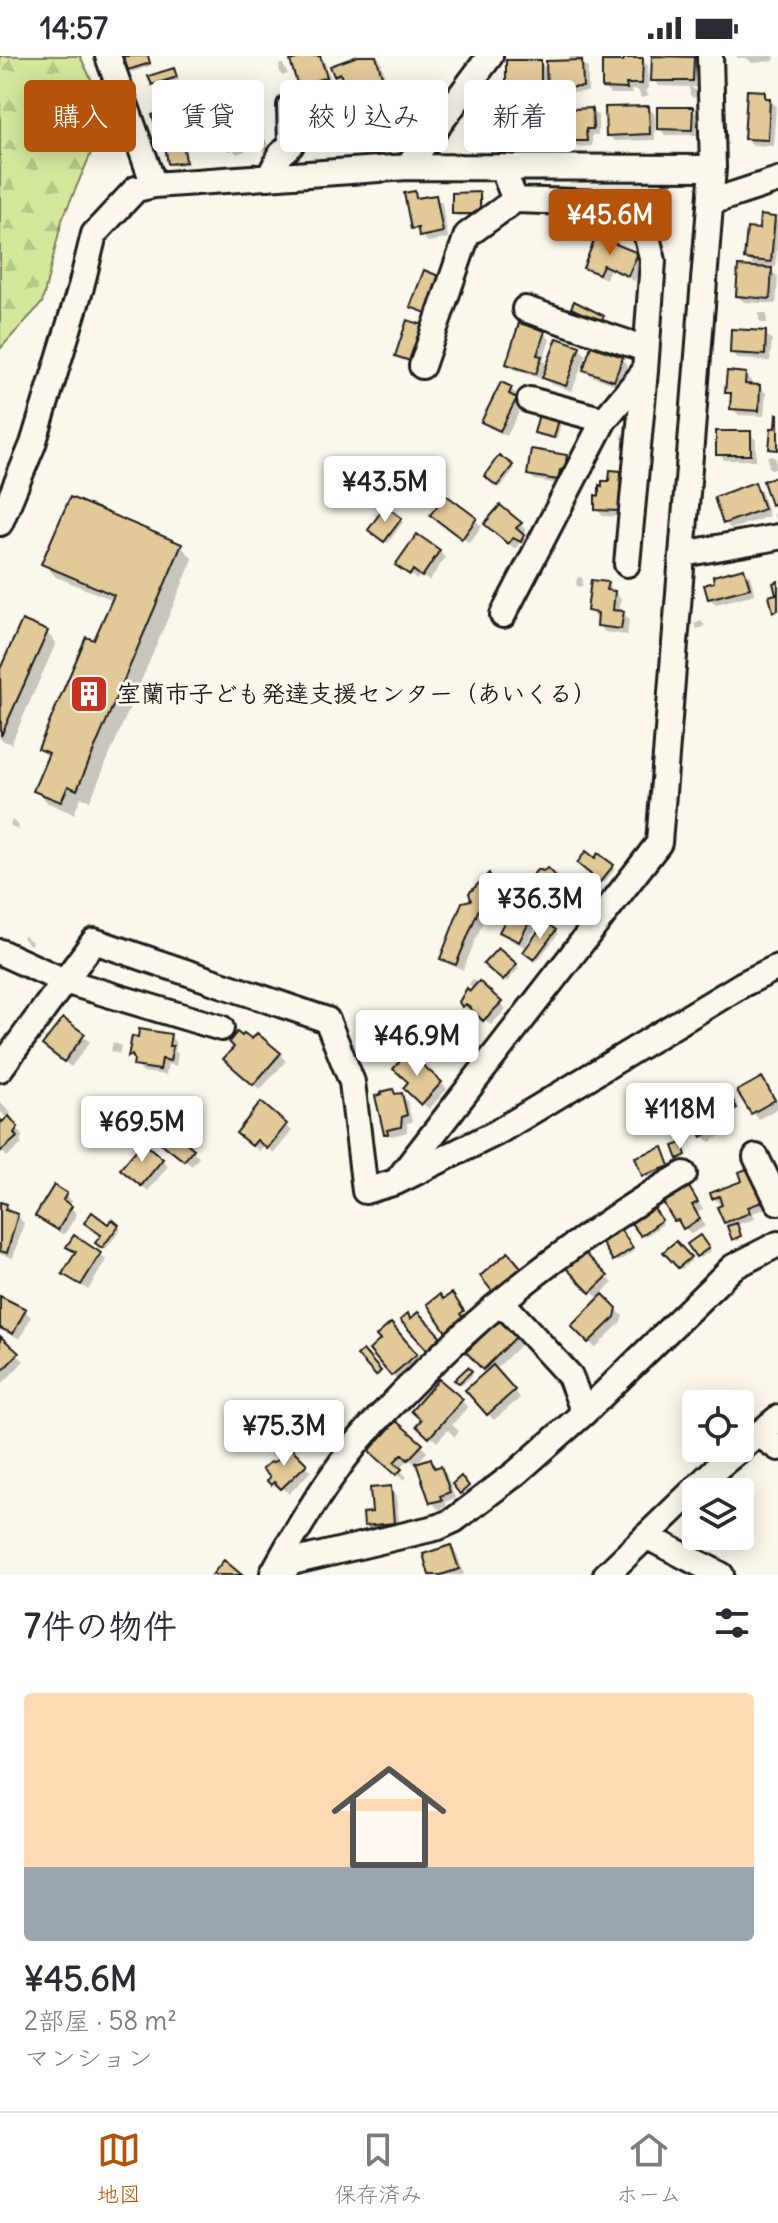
<!DOCTYPE html>
<html lang="ja">
<head>
<meta charset="utf-8">
<style>
  body { margin:0; font-family:Delius,"Klee One",sans-serif; background:#f2f2f3; color:#2b2b33; height:100vh; display:flex; flex-direction:column; font-size:30px; white-space:nowrap }
  * { box-sizing:border-box; margin:0 }
  p { font-size:26px; color:#7c7c81 }
  .icon { flex:none; width:44px; height:44px; fill:none; stroke:currentColor; stroke-width:2; stroke-linecap:round; stroke-linejoin:round }
  .map { position:relative; height:1519px; overflow:hidden }
  .panel { display:flex; flex-direction:column; background:#fff; flex:1 }
  .panel>* { flex:none }
  .top-card { position:absolute; left:24px; top:24px; width:730px; height:72px; display:flex; gap:16px }
  .tools { position:absolute; left:682px; top:1334px; display:grid; gap:16px }
  .tools a { display:grid; place-items:center; width:72px; height:72px; border-radius:8px; background:#fff; box-shadow:0 4px 20px #0003; font-size:40px }
  .price { position:absolute; translate:-50% -68px; padding:0 18px; border-radius:8px; background:#fff; color:#222; font-size:26px; line-height:52px; filter:drop-shadow(0 2px 4px #0008) }
  .price::after { content:''; position:absolute; left:50%; top:48px; width:24px; height:18px; margin-left:-12px; background:inherit; clip-path:polygon(0 0,100% 0,50% 100%) }
  .price.selected { background:#b45309; color:#fff }
  ul { padding:0; list-style:none }
  li { display:grid; align-content:center; gap:16px; height:424px; padding:0 24px }
  li span { display:grid; place-items:center; height:248px; border-radius:8px; color:#555 }
  li>.icon { margin-inline-start:auto }
  span .icon { width:144px; height:144px; fill:#fffc; stroke-width:1 }
  li b { font-size:34px }
  h2 { display:flex; justify-content:space-between; align-items:center; height:96px; padding:0 24px; font-size:34px }
  .pill { padding:0 28px; border-radius:8px; background:#fff; box-shadow:0 4px 20px #0003; font-size:28px; line-height:72px }
  .pill.selected { background:#b45309; color:#fff }
  .status { display:flex; justify-content:space-between; align-items:center; height:56px; padding:0 40px; background:#fff; direction:ltr }
  .status svg { height:22px; fill:currentColor }
  .tabs { display:flex; justify-content:space-around; align-items:center; height:112px; border-top:2px solid #e1e1e2; background:#fff; font-size:22px; color:#7c7c81 }
  .tabs a { display:grid; justify-items:center; gap:4px }
  .tabs .selected { color:#b45309 }
  .map>svg:first-child { display:block }
  .forest { fill:url(#forest-firs); stroke:#78825c; stroke-width:2 }
  .shadow { fill:#0003 }
  .building { fill:#e2c998; stroke:#1c1c1c; stroke-width:2 }
  .lines { fill:none; stroke-linecap:round; stroke-linejoin:round }
  .street-casing { stroke:#1c1c1c; stroke-width:30 }
  .street { stroke:#fbf7ec; stroke-width:24 }
  .labels { text-anchor:middle; stroke-width:6; stroke-linejoin:round; paint-order:stroke }
  .poi-label { font-size:24px; font-weight:bold; fill:#1c1c1c; stroke:#fbf7ec; text-anchor:start }
</style>
</head>
<body>
<div class="status"><b>14:57</b><svg viewBox="0 0 49 12"><path d="M0 12V9h3v3zM5 12V6h3v6zM10 12V3h3v9zM15 12V0h3v12zM26 1h20v11H26zM47 4h2v5h-2z"/></svg></div>
<div class="map">
<svg width="778" height="1519" viewBox="0 0 778 1519">
  <defs>
    <pattern id="forest-firs" width="22" height="20" patternUnits="userSpaceOnUse" patternTransform="scale(2)"><rect width="22" height="20" fill="#d4e89c"/><path d="M5 1l3.5 6h-7zM16 11l3.5 6h-7z" fill="#b5c686"/></pattern>
  </defs>
  <rect width="100%" height="100%" fill="#fbf7ec"/>
  <filter id="ink" filterUnits="userSpaceOnUse"><feTurbulence type="fractalNoise" baseFrequency=".0125" numOctaves="2"/><feDisplacementMap in="SourceGraphic" scale="16" xChannelSelector="R" yChannelSelector="G"/><feConvolveMatrix kernelMatrix="1 2 1 2 8 2 1 2 1" color-interpolation-filters="sRGB"/></filter>
  <g filter="url(#ink)">
    <path class="forest" d="M0,0H80L108,58L62,164L42,247L0,293Z"/>
    <path class="shadow" d="M130,0H148L152,9L132,16L130,13Z
      M312,0H320L324,4L332,27L306,36L300,29Z
      M358,0H376L380,3L387,27L376,31L384,48L372,52L374,59L354,66L347,60L351,35L345,24L342,25L335,19Z
      M568,0H584L585,3H578L588,12V36L555,37L546,28V33L515,32L508,26L540,6L548,15L573,6Z
      M736,0H775L774,5L752,7L747,2H738Z
      M693,3L700,9L699,31H691L696,35V41L693,42L690,39L689,31L659,30L653,24Z
      M642,4L648,10V34H645L649,40L641,42L638,34H631L632,38H610L604,32Z
      M282,7L288,18L282,20L280,17L279,9Z
      M174,14L179,24L156,31L153,28Z
      M199,36L206,43L213,65L186,73L180,67Z
      M764,37L776,50L773,90L752,89L746,82Z
      M331,43L337,49L343,66L318,75L310,63L307,64L301,58Z
      M649,52L655,59V84L614,85L608,79Z
      M692,53L698,60V79H665L659,72Z
      M591,54L598,60V79H592V90L575,91L568,84Z
      M500,55L512,70L513,81L483,85L476,78Z
      M167,56L177,80L164,85L162,82Z
      M547,56L554,62V70L560,76V85L524,87L518,81Z
      M243,60L251,70L256,68L262,74L269,93L264,95L259,90L237,98L231,91Z
      M182,88L185,91L188,108L173,110L170,107Z
      M414,138L420,144L435,141L442,147L448,182L428,186L413,172Z
      M479,138L482,141V160H457L454,158Z
      M774,162L778,166L776,211L767,210L778,221L776,248L744,246L738,240L762,214V211L753,209L746,202L761,175Z
      M637,198L643,205L635,225L609,214L606,223L592,217L586,211Z
      M759,257H765L767,259V267H762L759,264Z
      M544,277L550,283L543,304L549,310L579,292L586,299L572,335L551,328L543,320L542,323L515,314L509,308Z
      M765,277L772,284L770,305L738,303L732,297Z
      M622,303L628,310L620,330L591,320L585,313Z
      M745,319L751,325V330H759L766,337L764,360L739,359L732,352L733,342L727,336Z
      M511,333L517,339L515,343L522,350L507,380L490,372L484,365Z
      M558,365L561,367L557,383L539,379L537,376Z
      M622,377L629,380L628,385L621,382Z
      M750,378L756,384V404H725L718,398Z
      M768,400H773L776,403V413H771L769,411Z
      M566,401L572,407L564,429L535,424L529,418Z
      M512,411L514,413L501,431L489,422Z
      M620,416L626,423L625,461L603,460L597,454L600,442Z
      M754,429L761,435L769,460L731,473L724,466Z
      M446,441L482,470L469,487L439,465Z
      M778,456V465L777,466L773,458L770,459Z
      M400,464L403,466L388,487L373,476Z
      M520,468L526,474L522,480L529,487L528,491L520,487L515,493L493,474Z
      M181,490L193,503L90,745L81,741L74,758L48,747L36,734L49,702L40,692L96,587L113,544L56,521L44,508Z
      M439,495L445,502L429,525L420,519L417,524L398,509Z
      M744,514L750,520L755,538L716,548L709,542Z
      M581,521L583,524L582,530L578,531L576,528L577,522Z
      M607,528L621,543L619,557H623L629,563L627,579L605,576L599,569L600,561H595L589,554Z
      M701,565L705,570L697,573L694,568Z
      M23,566L47,577L56,587L11,688L0,683V618Z
      M12,764L19,770L17,774L10,769Z
      M599,800L615,813L604,827L579,807L595,804Z
      M548,814L557,824L537,845L524,832Z
      M489,820L495,826L503,850L487,856L463,914L448,908L442,902Z
      M568,826L582,839L571,854L556,841Z
      M514,852L532,861L538,867L525,891L507,882L501,876Z
      M546,869L558,878L537,905L528,899Z
      M24,879L32,886L30,889L22,882Z
      M498,894L519,912L507,926L486,908Z
      M473,923L506,953L491,969L474,954L470,956L463,949L474,933L469,928Z
      M64,965L90,986L71,1011L51,995Z
      M464,970L467,972L456,987L442,976Z
      M170,980L176,987L175,995L178,998L176,1010L168,1008L166,1019L142,1016L131,1001L133,982Z
      M377,983L379,986L378,997L363,994L361,992Z
      M113,986L121,990L119,998L111,995Z
      M237,991L279,998L286,1005L260,1034L232,1009Z
      M762,1023L768,1030L778,1047V1052L759,1063L753,1057L740,1035Z
      M410,1027H441L447,1033L429,1053L405,1032Z
      M392,1035L397,1040L401,1039L407,1045L412,1066L407,1067V1076L392,1080L385,1074Z
      M0,1045L11,1057L6,1061L23,1079L20,1085L22,1088L7,1101L0,1093V1066L3,1068L8,1064L0,1055Z
      M715,1047L733,1072L710,1086L703,1080Z
      M261,1049L292,1075L274,1097L264,1089L259,1095L245,1083Z
      M192,1071L199,1077L188,1091L199,1101L192,1110L161,1086Z
      M662,1093L671,1112L647,1121L644,1119Z
      M162,1104L168,1110L148,1135L129,1119Z
      M741,1117L755,1121L767,1152L753,1157L755,1163L736,1169L740,1184L736,1185L725,1166L722,1151L714,1142L744,1126Z
      M686,1129L703,1153L697,1156L705,1170L691,1178L676,1163Z
      M55,1131L72,1145L69,1150L77,1158L64,1179L43,1166L37,1160Z
      M0,1148L6,1150L24,1167L13,1202L0,1198Z
      M652,1152L663,1168L645,1181L642,1179Z
      M112,1166L121,1173L106,1193L98,1186Z
      M620,1175L634,1195L618,1206L615,1203Z
      M703,1184L711,1195L700,1202L697,1200Z
      M676,1188L692,1204L682,1213L666,1197Z
      M69,1190L100,1198L106,1204L88,1234L65,1217L77,1198Z
      M581,1196L613,1227L601,1238L623,1260L620,1267L595,1292L574,1270L600,1244L568,1212Z
      M0,1245L25,1255L31,1261L20,1283L0,1273Z
      M499,1266L521,1288L495,1314L520,1342L494,1364L488,1358V1316L469,1296Z
      M397,1276L421,1305L398,1325L392,1318Z
      M0,1283L24,1305L0,1330Z
      M468,1314L473,1319L462,1329L459,1327Z
      M439,1325L468,1351L452,1369L459,1375L455,1381L448,1374L437,1386L419,1370Z
      M421,1389L427,1396L416,1409L409,1403L399,1413L407,1421L404,1424L372,1394Z
      M290,1394L311,1415L289,1438L281,1430L279,1433L270,1425L277,1407Z
      M431,1404L438,1413L440,1412L446,1418L455,1442L445,1446L447,1450L438,1453L432,1446Z
      M390,1432L396,1439L400,1473L372,1476L366,1469Z
      M451,1491L457,1498L464,1519H431Z"/>
    <path class="building" d="M123,0H148L150,7L128,14Z
      M305,0H320L327,21L298,30L290,5Z
      M358,0H376L382,20L346,33L340,17L334,20L330,10Z
      M652,0L694,1L693,25H651Z
      M625,2H643L642,28H626L627,33L602,32V5H623Z
      M506,4H541V27H506Z
      M582,4L583,31L547,32L546,5Z
      M174,12L177,21L152,29L148,20Z
      M373,25L379,42L367,46L369,52L345,61L337,38Z
      M200,34L208,58L178,68L170,44Z
      M747,34L765,35V42H770L768,84L744,83Z
      M331,40L338,60L310,70L305,57L299,59L297,53Z
      M649,50L650,78L606,80L605,51Z
      M657,51H693L692,74L657,73Z
      M592,52L593,73H586L587,85H566V68L572,67V53Z
      M168,53L176,78L160,83L152,59Z
      M501,53L502,61H506L508,75L474,79L472,56Z
      M548,54L549,68L554,67L555,80L516,82L515,64H523L519,55Z
      M244,58L248,69L256,65L264,87L256,89L254,84L229,93L220,66Z
      M183,86L186,106L168,108L165,89Z
      M415,135L416,142L436,139L443,176L419,181L418,172L411,173L404,137Z
      M480,136V158H452V137Z
      M760,159L775,161L771,206L744,203L747,172L759,173Z
      M596,180L638,197L628,220L603,209L599,218L583,212Z
      M738,210L772,212L770,243L736,240Z
      M424,214L444,222L429,258L410,251Z
      M574,245L604,260L600,266L571,252Z
      M407,264L426,270L413,306L395,300Z
      M519,267L545,275L537,299L542,300L536,318L506,308Z
      M731,273L766,275L765,299L730,297Z
      M557,282L580,290L566,330L542,322Z
      M591,290L623,301L614,325L583,314Z
      M727,315L746,317L745,328L760,329L759,355L730,353L731,337H725Z
      M501,326L512,331L509,338L517,342L500,375L481,366Z
      M539,358L559,363L554,382L534,377Z
      M776,358H778V394L769,393L771,372H775Z
      M716,375H751V399H716Z
      M531,393L567,399L565,413L560,414L558,424L527,419Z
      M499,399L513,409L497,430L484,420Z
      M610,414L621,415L619,455L595,454V439L599,440V429L602,430V425H609Z
      M778,420V446L771,449L763,425Z
      M755,426L764,453L723,468L714,441Z
      M446,439L477,462L462,483L430,459Z
      M70,441L182,488L77,734L68,730L61,746L33,735L49,697L38,693L86,581L94,584L114,539L41,508Z
      M500,449L522,467L516,472L524,479L521,486L513,482L508,488L484,468Z
      M385,450L402,462L384,486L368,474Z
      M417,478L440,494L422,521L413,514L410,519L395,509Z
      M744,512L750,532L708,543L704,529L714,526L713,520Z
      M591,524L608,526L606,534L615,535L613,554L624,555L621,573L597,570L598,557L587,555Z
      M778,525V554L773,556L769,540L776,538L773,527Z
      M22,564L48,575L1,680L0,613Z
      M586,795L595,802L598,797L614,809L600,826L577,807Z
      M548,812L556,820L533,844L521,832L538,813L543,815Z
      M489,817L498,844L480,850L456,909L440,903L462,846L471,844L469,837Z
      M585,821L597,831L591,839L579,828Z
      M568,823L579,830L577,832L581,835L567,852L553,841Z
      M513,849L533,859L519,886L499,876Z
      M545,866L556,874L534,904L523,896Z
      M498,892L517,908L503,925L483,908Z
      M479,925L502,946L483,965L466,948L462,951L459,946L467,932L470,935Z
      M452,959L466,968L452,986L439,976Z
      M63,962L85,978L64,1006L42,989Z
      M139,973L171,978L169,990H173L170,1005L162,1003L160,1014L133,1010L134,1003L132,999L128,1001L132,980L138,981Z
      M237,976L242,980L244,977L252,983L257,977L281,997L253,1029L223,1003L234,991L229,986Z
      M360,979L378,981L376,995L358,992Z
      M408,996L442,1026L421,1049L403,1032L408,1026L393,1013Z
      M762,1021L775,1044L751,1058L737,1035Z
      M393,1033L395,1038L402,1037L407,1059L402,1061L401,1071L387,1074L388,1078H384L375,1040L382,1038L381,1036Z
      M728,1035L737,1052L729,1056L720,1039Z
      M715,1044L728,1065L702,1081L689,1060Z
      M261,1046L287,1068L267,1093L257,1084L252,1090L236,1077Z
      M173,1053L194,1070L183,1084L194,1093L184,1105L152,1080Z
      M9,1060L18,1071L14,1077L17,1081L0,1096V1063L2,1066Z
      M143,1086L163,1103L141,1130L120,1113Z
      M682,1087L686,1099L678,1103L673,1090Z
      M663,1091L670,1110L642,1120L635,1101Z
      M749,1112L762,1146L748,1151L750,1157L724,1167L717,1151L722,1149L719,1140L712,1143L710,1137L742,1125L739,1116Z
      M686,1126L698,1146L692,1149L700,1163L683,1173L678,1164L674,1165L660,1141Z
      M54,1129L67,1137L63,1144L72,1150L58,1174L35,1160Z
      M0,1146L7,1148L5,1154L18,1158L7,1197L0,1195Z
      M650,1147L662,1164L641,1180L628,1163Z
      M92,1156L108,1168L112,1163L119,1169L102,1192L95,1187L101,1179L84,1167Z
      M737,1167L741,1180L732,1184L727,1170Z
      M618,1170L633,1192L613,1205L599,1182Z
      M74,1179L101,1197L81,1229L62,1218L76,1196L66,1191Z
      M700,1179L709,1192L696,1201L687,1188Z
      M676,1185L691,1201L678,1212L663,1196Z
      M581,1193L608,1220L590,1237L566,1212Z
      M508,1196L525,1216L496,1240L480,1220Z
      M452,1237L464,1255L460,1258L466,1266L448,1279L427,1248L440,1238L443,1243Z
      M603,1238L617,1252L615,1261L588,1287L571,1270Z
      M0,1240L26,1253L13,1278L0,1272Z
      M418,1256L442,1282L428,1295L400,1264L408,1257L410,1263Z
      M499,1264L516,1281L483,1314L466,1296Z
      M391,1267L417,1298L391,1320L369,1294L380,1284L376,1280Z
      M0,1280L19,1297L0,1317Z
      M363,1294L381,1315L376,1320L357,1299Z
      M493,1309L515,1334L487,1359L465,1334Z
      M468,1311L472,1315L459,1327L454,1324Z
      M439,1323L463,1343L429,1382L416,1370L421,1364L411,1355Z
      M396,1365L423,1388L408,1404L402,1398L394,1406L402,1413L396,1419L369,1395Z
      M290,1391L307,1408L281,1433L274,1426L271,1429L267,1425L270,1421L262,1413L269,1407L276,1405Z
      M431,1402L434,1412L441,1410L450,1436L440,1440L442,1444L430,1447L416,1407Z
      M461,1420L469,1430L460,1438L452,1428Z
      M391,1430L394,1467L364,1470L363,1457L372,1456L370,1432Z
      M451,1489L459,1513L441,1519H429L423,1498Z
      M224,1504L242,1519H212Z"/>
    <g class="lines">
      <defs>
        <path id="street" d="M108,0L154,129
          M407,111L490,0
          M502,111L515,144L603,147L644,169L653,205L645,315L604,364L503,559
          M269,121L281,98L291,89L290,50
          M711,146L778,124
          M525,253L646,293
          M422,310L467,179L515,144
          M530,344L604,364
          M0,467L33,388L81,231L94,178L136,133L154,129L407,111L713,112
          M683,498L778,481
          M627,508L645,315
          M0,896L64,925L221,972
          M0,1013L94,885L327,964L352,1026L365,1135L396,1126L496,1077L743,928L778,911
          M756,1101L778,1146
          M396,1126L659,787L713,112L710,0
          M497,1250L510,1255L570,1320L584,1357
          M758,1378L778,1392
          M646,1480L721,1519
          M273,1517C298,1471 326,1425 359,1384C372,1368 387,1354 401,1339C484,1252 580,1179 684,1118
          M278,1519L292,1506L439,1471L454,1464L516,1417L584,1357L733,1211L778,1188
          M606,1519L717,1412L778,1362"/>
      </defs>
      <use href="#street" class="street-casing"/>
      <use href="#street" class="street"/>
    </g>
  </g>
  <defs>
    <symbol id="building-square" viewBox="-11 -11 22 22"><rect x="-9" y="-9" width="18" height="18" rx="4" fill="#c8321e" stroke="#fbf7ec"/><path d="M-4-6H4V6H1V3H-1V6H-4ZM-2.5-4.3h1.7v1.8h-1.7ZM.8-4.3h1.7v1.8H.8ZM-2.5-1h1.7V.8h-1.7ZM.8-1h1.7V.8H.8Z" fill="#fff"/></symbol>
  </defs>
  <g fill-rule="evenodd">
    <use href="#building-square" x="67" y="616" width="44" height="44"/>
  </g>
  <g class="labels">
    <g class="poi-label">
      <text x="117" y="646">室蘭市子ども発達支援センター（あいくる）</text>
    </g>
  </g>
</svg>
<div class="tools">
<a><svg class="icon" aria-label="locate" viewBox="0 0 24 24"><circle cx="12" cy="12" r="6"/><path d="M12 2v4M12 18v4M2 12h4M18 12h4"/></svg></a>
<a><svg class="icon" aria-label="layers" viewBox="0 0 24 24"><path d="M12 4l9 5-9 5-9-5zM3 14l9 5 9-5"/></svg></a>
</div>
<b class="price selected" style="left:610px;top:201px">¥45.6M</b>
<b class="price" style="left:385px;top:468px">¥43.5M</b>
<b class="price" style="left:540px;top:885px">¥36.3M</b>
<b class="price" style="left:417px;top:1022px">¥46.9M</b>
<b class="price" style="left:680px;top:1095px">¥118M</b>
<b class="price" style="left:142px;top:1108px">¥69.5M</b>
<b class="price" style="left:284px;top:1412px">¥75.3M</b>
<div class="top-card">
<a class="pill selected">購入</a>
<a class="pill">賃貸</a>
<a class="pill">絞り込み</a>
<a class="pill">新着</a>
</div>
</div>
<section class="panel">
<h2>7件の物件<svg class="icon" aria-label="filters" viewBox="0 0 24 24"><path d="M4 7h16M4 17h16"/><circle cx="9" cy="7" r="2"/><circle cx="15" cy="17" r="2"/></svg></h2>
<ul>
<li><span style="background:linear-gradient(#ffd9b3 70%,#9aa5b1 0)"><svg class="icon" aria-label="home" viewBox="0 0 24 24"><path d="M3 11l9-7 9 7M6 9v11h12V9"/></svg></span><div><b>¥45.6M</b><p>2部屋 · 58 m²</p><p>マンション</p></div></li>
</ul>
</section>
<nav class="tabs">
<a class="selected"><svg class="icon" aria-label="map" viewBox="0 0 24 24"><path d="M3 6l6-2 6 2 6-2v14l-6 2-6-2-6 2zM9 4v14M15 6v14"/></svg>地図</a>
<a><svg class="icon" aria-label="saved" viewBox="0 0 24 24"><path d="M7 4h10v16l-5-4-5 4z"/></svg>保存済み</a>
<a><svg class="icon" aria-label="home" viewBox="0 0 24 24"><path d="M3 11l9-7 9 7M6 9v11h12V9"/></svg>ホーム</a>
</nav>
</body>
</html>
